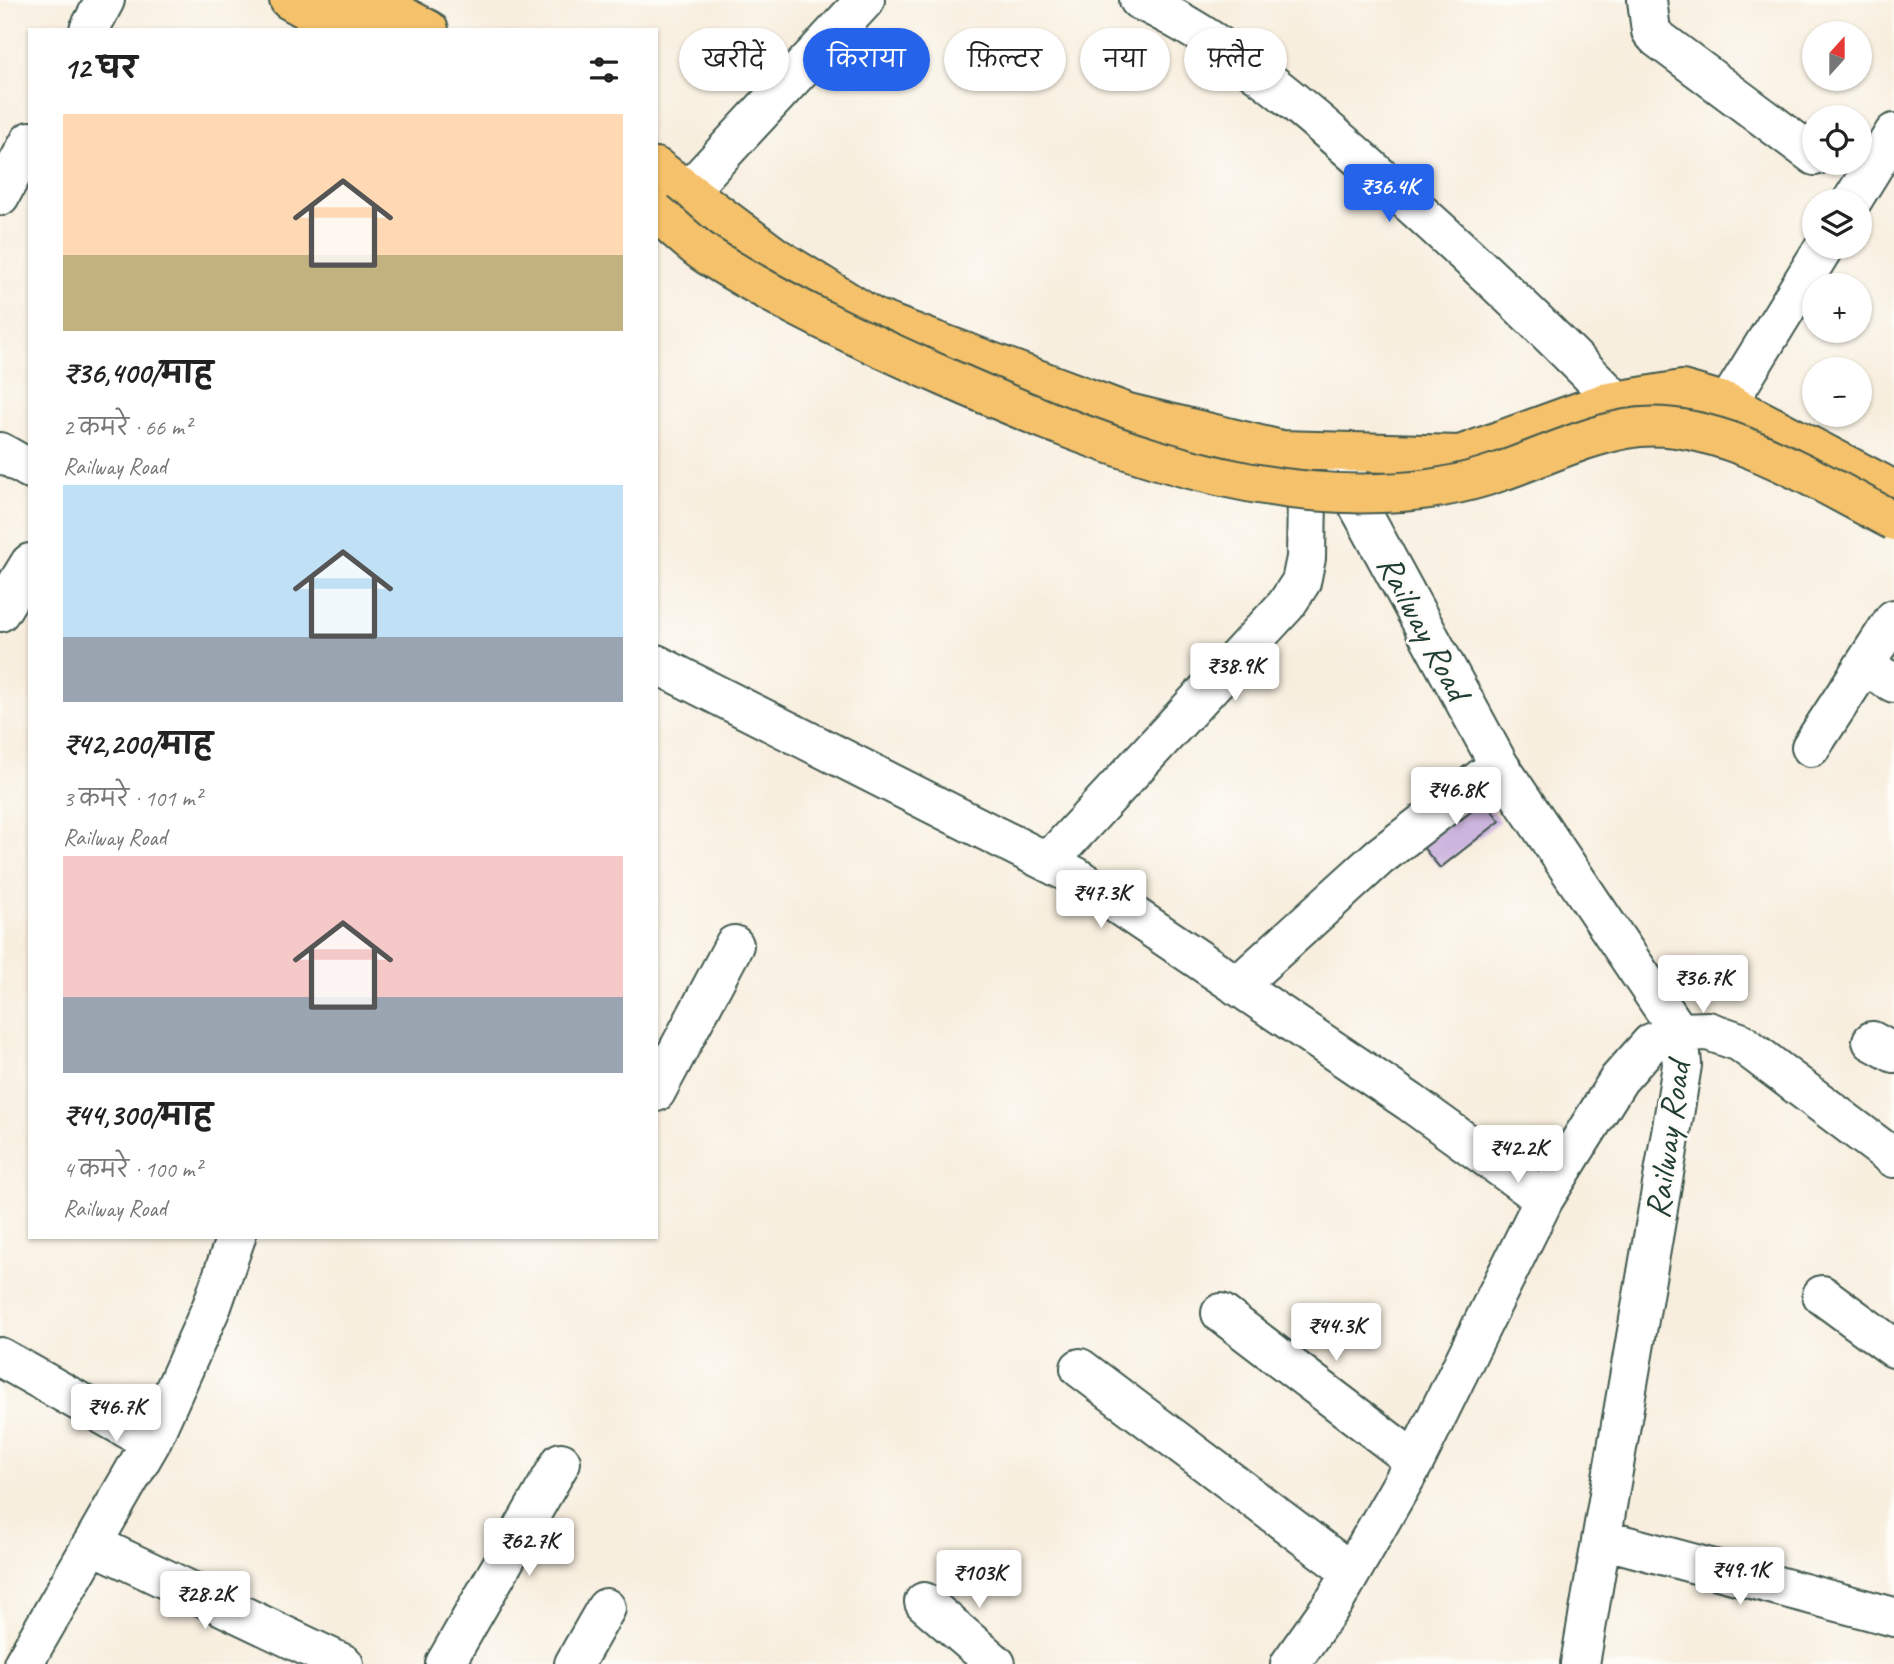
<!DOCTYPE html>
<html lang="hi">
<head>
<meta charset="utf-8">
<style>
  body { margin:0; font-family:Caveat,"Playpen Sans Deva",sans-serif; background:#f2f2f2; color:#222; height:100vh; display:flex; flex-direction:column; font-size:26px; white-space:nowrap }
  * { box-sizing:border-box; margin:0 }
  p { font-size:23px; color:#767676 }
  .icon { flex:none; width:38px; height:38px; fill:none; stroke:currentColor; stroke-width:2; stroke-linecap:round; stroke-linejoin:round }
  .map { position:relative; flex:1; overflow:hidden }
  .panel { position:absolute; left:28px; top:28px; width:630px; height:1211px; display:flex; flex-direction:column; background:#fff; border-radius:0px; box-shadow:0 2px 5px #0004 }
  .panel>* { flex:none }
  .guide { position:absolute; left:679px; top:28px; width:665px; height:63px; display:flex; gap:14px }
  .needle { width:46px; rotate:21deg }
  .buttons { position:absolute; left:1802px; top:21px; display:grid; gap:14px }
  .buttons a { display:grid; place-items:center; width:70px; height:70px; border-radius:50%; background:#fff; box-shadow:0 2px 5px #0004; font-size:35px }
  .price { position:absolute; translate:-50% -60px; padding:0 16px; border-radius:7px; background:#fff; color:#222; font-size:23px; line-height:46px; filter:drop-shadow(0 2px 4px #0008) }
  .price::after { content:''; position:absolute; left:50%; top:42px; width:21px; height:16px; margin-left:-10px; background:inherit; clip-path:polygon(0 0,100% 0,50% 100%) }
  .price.selected { background:#2563eb; color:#fff }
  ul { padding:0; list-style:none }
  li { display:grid; align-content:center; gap:14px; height:371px; padding:0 35px }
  li span { display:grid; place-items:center; height:217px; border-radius:0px; color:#555 }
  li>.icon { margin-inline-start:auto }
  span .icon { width:126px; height:126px; fill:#fffc; stroke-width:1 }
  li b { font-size:30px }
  h2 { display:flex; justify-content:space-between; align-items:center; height:84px; padding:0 35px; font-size:30px }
  .pill { padding:0 24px; border-radius:32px; background:#fff; box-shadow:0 2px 5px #0004; font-size:24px; line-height:63px }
  .pill.selected { background:#2563eb; color:#fff }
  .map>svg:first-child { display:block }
  .building { fill:#cdb6de }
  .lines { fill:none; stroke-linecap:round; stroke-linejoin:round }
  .minor-casing { stroke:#40584e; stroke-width:42 }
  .major-casing { stroke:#40584e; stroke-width:42 }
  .highway-casing { stroke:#40584e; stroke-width:42 }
  .minor { stroke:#fff; stroke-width:38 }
  .major { stroke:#f5c16b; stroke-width:38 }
  .highway { stroke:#f5c16b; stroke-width:38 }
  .major-bridge-casing { stroke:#40584e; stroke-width:42; stroke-linecap:butt }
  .major-bridge { stroke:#f5c16b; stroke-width:38 }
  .labels { text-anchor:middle; stroke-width:6; stroke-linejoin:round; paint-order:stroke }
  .street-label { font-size:35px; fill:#1f3d34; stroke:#fdfcf7 }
</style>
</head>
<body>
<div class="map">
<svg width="1894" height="1664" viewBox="0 0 1894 1664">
  <rect width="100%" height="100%" fill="#fdfcf7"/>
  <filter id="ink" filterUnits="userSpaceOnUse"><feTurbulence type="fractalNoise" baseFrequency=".0143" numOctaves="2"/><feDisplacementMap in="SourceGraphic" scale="14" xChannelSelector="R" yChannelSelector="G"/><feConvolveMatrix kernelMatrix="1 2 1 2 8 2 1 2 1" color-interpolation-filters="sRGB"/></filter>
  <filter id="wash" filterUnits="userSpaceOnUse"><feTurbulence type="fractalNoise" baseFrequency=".00686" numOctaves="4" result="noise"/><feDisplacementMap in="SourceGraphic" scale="28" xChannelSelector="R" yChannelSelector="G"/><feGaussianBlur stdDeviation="1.57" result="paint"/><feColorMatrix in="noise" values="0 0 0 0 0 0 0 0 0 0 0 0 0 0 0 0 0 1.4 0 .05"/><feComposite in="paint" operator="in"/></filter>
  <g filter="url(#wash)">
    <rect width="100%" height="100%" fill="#f8eede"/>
    <g id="blocks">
      <path class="building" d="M1472,786L1500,821L1440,868L1412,834Z"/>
    </g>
  </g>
  <g filter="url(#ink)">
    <use href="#blocks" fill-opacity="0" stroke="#40584e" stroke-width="2"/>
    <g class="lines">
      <defs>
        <path id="minor" d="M1139,0C1231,43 1311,114 1386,182C1472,258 1555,338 1635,420
          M1647,0L1651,31L1657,38L1815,156
          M89,30L105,0
          M0,196L30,141
          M1852,201L1894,133
          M669,218L689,190L865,0
          M1728,403L1824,247
          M0,452L30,469
          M1344,463L1353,496L1499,765L1679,1032L1682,1065L1674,1115L1580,1664
          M0,612L30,563
          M656,664L1075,876L1410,1102L1544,1199
          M1864,666L1894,683
          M1811,747L1894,619
          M1048,862L1286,605L1301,582L1306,558L1307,494
          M1237,986L1379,857L1499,765
          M1872,1041L1894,1053
          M656,1092L734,945
          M1822,1295L1894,1348
          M1221,1313L1415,1461
          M0,1357L151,1442
          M1080,1368L1351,1572
          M1602,1539L1894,1617
          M92,1544L344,1664
          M924,1602L996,1664
          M23,1664L151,1442L212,1306L236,1237
          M445,1664L561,1462
          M574,1664L606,1608
          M1290,1664L1336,1599L1415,1461L1544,1199L1619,1079L1651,1043L1679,1032L1708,1031L1740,1042L1894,1158"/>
        <path id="major" d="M312,0L373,30"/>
        <path id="highway" d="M289,0L343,30
          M373,0L429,30
          M656,167L776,257L874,318L1128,413L1281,450L1460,455L1603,403L1682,390L1728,403L1894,490"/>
      </defs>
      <use href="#minor" class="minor-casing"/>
      <use href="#major" class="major-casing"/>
      <use href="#highway" class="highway-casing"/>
      <use href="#minor" class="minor"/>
      <use href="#major" class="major"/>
      <use href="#highway" class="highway"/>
      <defs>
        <path id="major-bridge" d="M656,212C673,226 689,243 707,255C782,303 864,341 945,377C1082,437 1229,499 1381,493C1421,492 1462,485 1499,472C1541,458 1583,437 1626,429C1711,412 1821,484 1894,521"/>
      </defs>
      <use href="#major-bridge" class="major-bridge-casing"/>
      <use href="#major-bridge" class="major-bridge"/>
    </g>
  </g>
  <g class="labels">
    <g class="street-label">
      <text transform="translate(1424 627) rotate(62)" y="12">Railway Road</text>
      <text transform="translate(1667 1140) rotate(-82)" y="12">Railway Road</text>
    </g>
  </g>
</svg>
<div class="buttons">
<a><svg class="needle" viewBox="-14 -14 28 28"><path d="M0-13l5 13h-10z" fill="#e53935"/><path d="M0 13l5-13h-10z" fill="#767676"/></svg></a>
<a><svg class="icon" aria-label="locate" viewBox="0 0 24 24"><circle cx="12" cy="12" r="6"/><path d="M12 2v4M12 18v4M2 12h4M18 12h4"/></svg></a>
<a><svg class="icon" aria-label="layers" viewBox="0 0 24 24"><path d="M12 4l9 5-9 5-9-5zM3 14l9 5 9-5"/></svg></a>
<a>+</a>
<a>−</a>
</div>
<b class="price selected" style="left:1389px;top:224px">₹36.4K</b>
<b class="price" style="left:1235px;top:703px">₹38.9K</b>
<b class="price" style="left:1456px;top:827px">₹46.8K</b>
<b class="price" style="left:1101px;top:930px">₹47.3K</b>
<b class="price" style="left:1703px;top:1015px">₹36.7K</b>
<b class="price" style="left:1518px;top:1185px">₹42.2K</b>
<b class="price" style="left:1336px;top:1363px">₹44.3K</b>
<b class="price" style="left:116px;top:1444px">₹46.7K</b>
<b class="price" style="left:529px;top:1578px">₹62.7K</b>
<b class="price" style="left:1740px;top:1607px">₹49.1K</b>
<b class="price" style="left:979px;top:1610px">₹103K</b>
<b class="price" style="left:205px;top:1631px">₹28.2K</b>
<div class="guide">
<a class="pill">खरीदें</a>
<a class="pill selected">किराया</a>
<a class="pill">फ़िल्टर</a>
<a class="pill">नया</a>
<a class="pill">फ़्लैट</a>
</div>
<section class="panel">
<h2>12 घर<svg class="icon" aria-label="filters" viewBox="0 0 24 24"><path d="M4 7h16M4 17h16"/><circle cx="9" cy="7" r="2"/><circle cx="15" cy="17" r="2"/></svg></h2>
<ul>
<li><span style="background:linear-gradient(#ffd9b3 65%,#c2b280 0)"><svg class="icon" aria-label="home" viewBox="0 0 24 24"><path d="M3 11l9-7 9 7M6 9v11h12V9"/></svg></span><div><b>₹36,400/माह</b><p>2 कमरे · 66 m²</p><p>Railway Road</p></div></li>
<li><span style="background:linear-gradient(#bfe0f5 70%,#9aa5b1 0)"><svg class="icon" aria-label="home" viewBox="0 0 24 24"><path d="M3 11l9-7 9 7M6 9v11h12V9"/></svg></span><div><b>₹42,200/माह</b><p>3 कमरे · 101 m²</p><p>Railway Road</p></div></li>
<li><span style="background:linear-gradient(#f6c9c9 65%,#9aa5b1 0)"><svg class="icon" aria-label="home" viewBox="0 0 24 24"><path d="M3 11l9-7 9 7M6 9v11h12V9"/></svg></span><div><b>₹44,300/माह</b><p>4 कमरे · 100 m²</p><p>Railway Road</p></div></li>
</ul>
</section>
</div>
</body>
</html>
